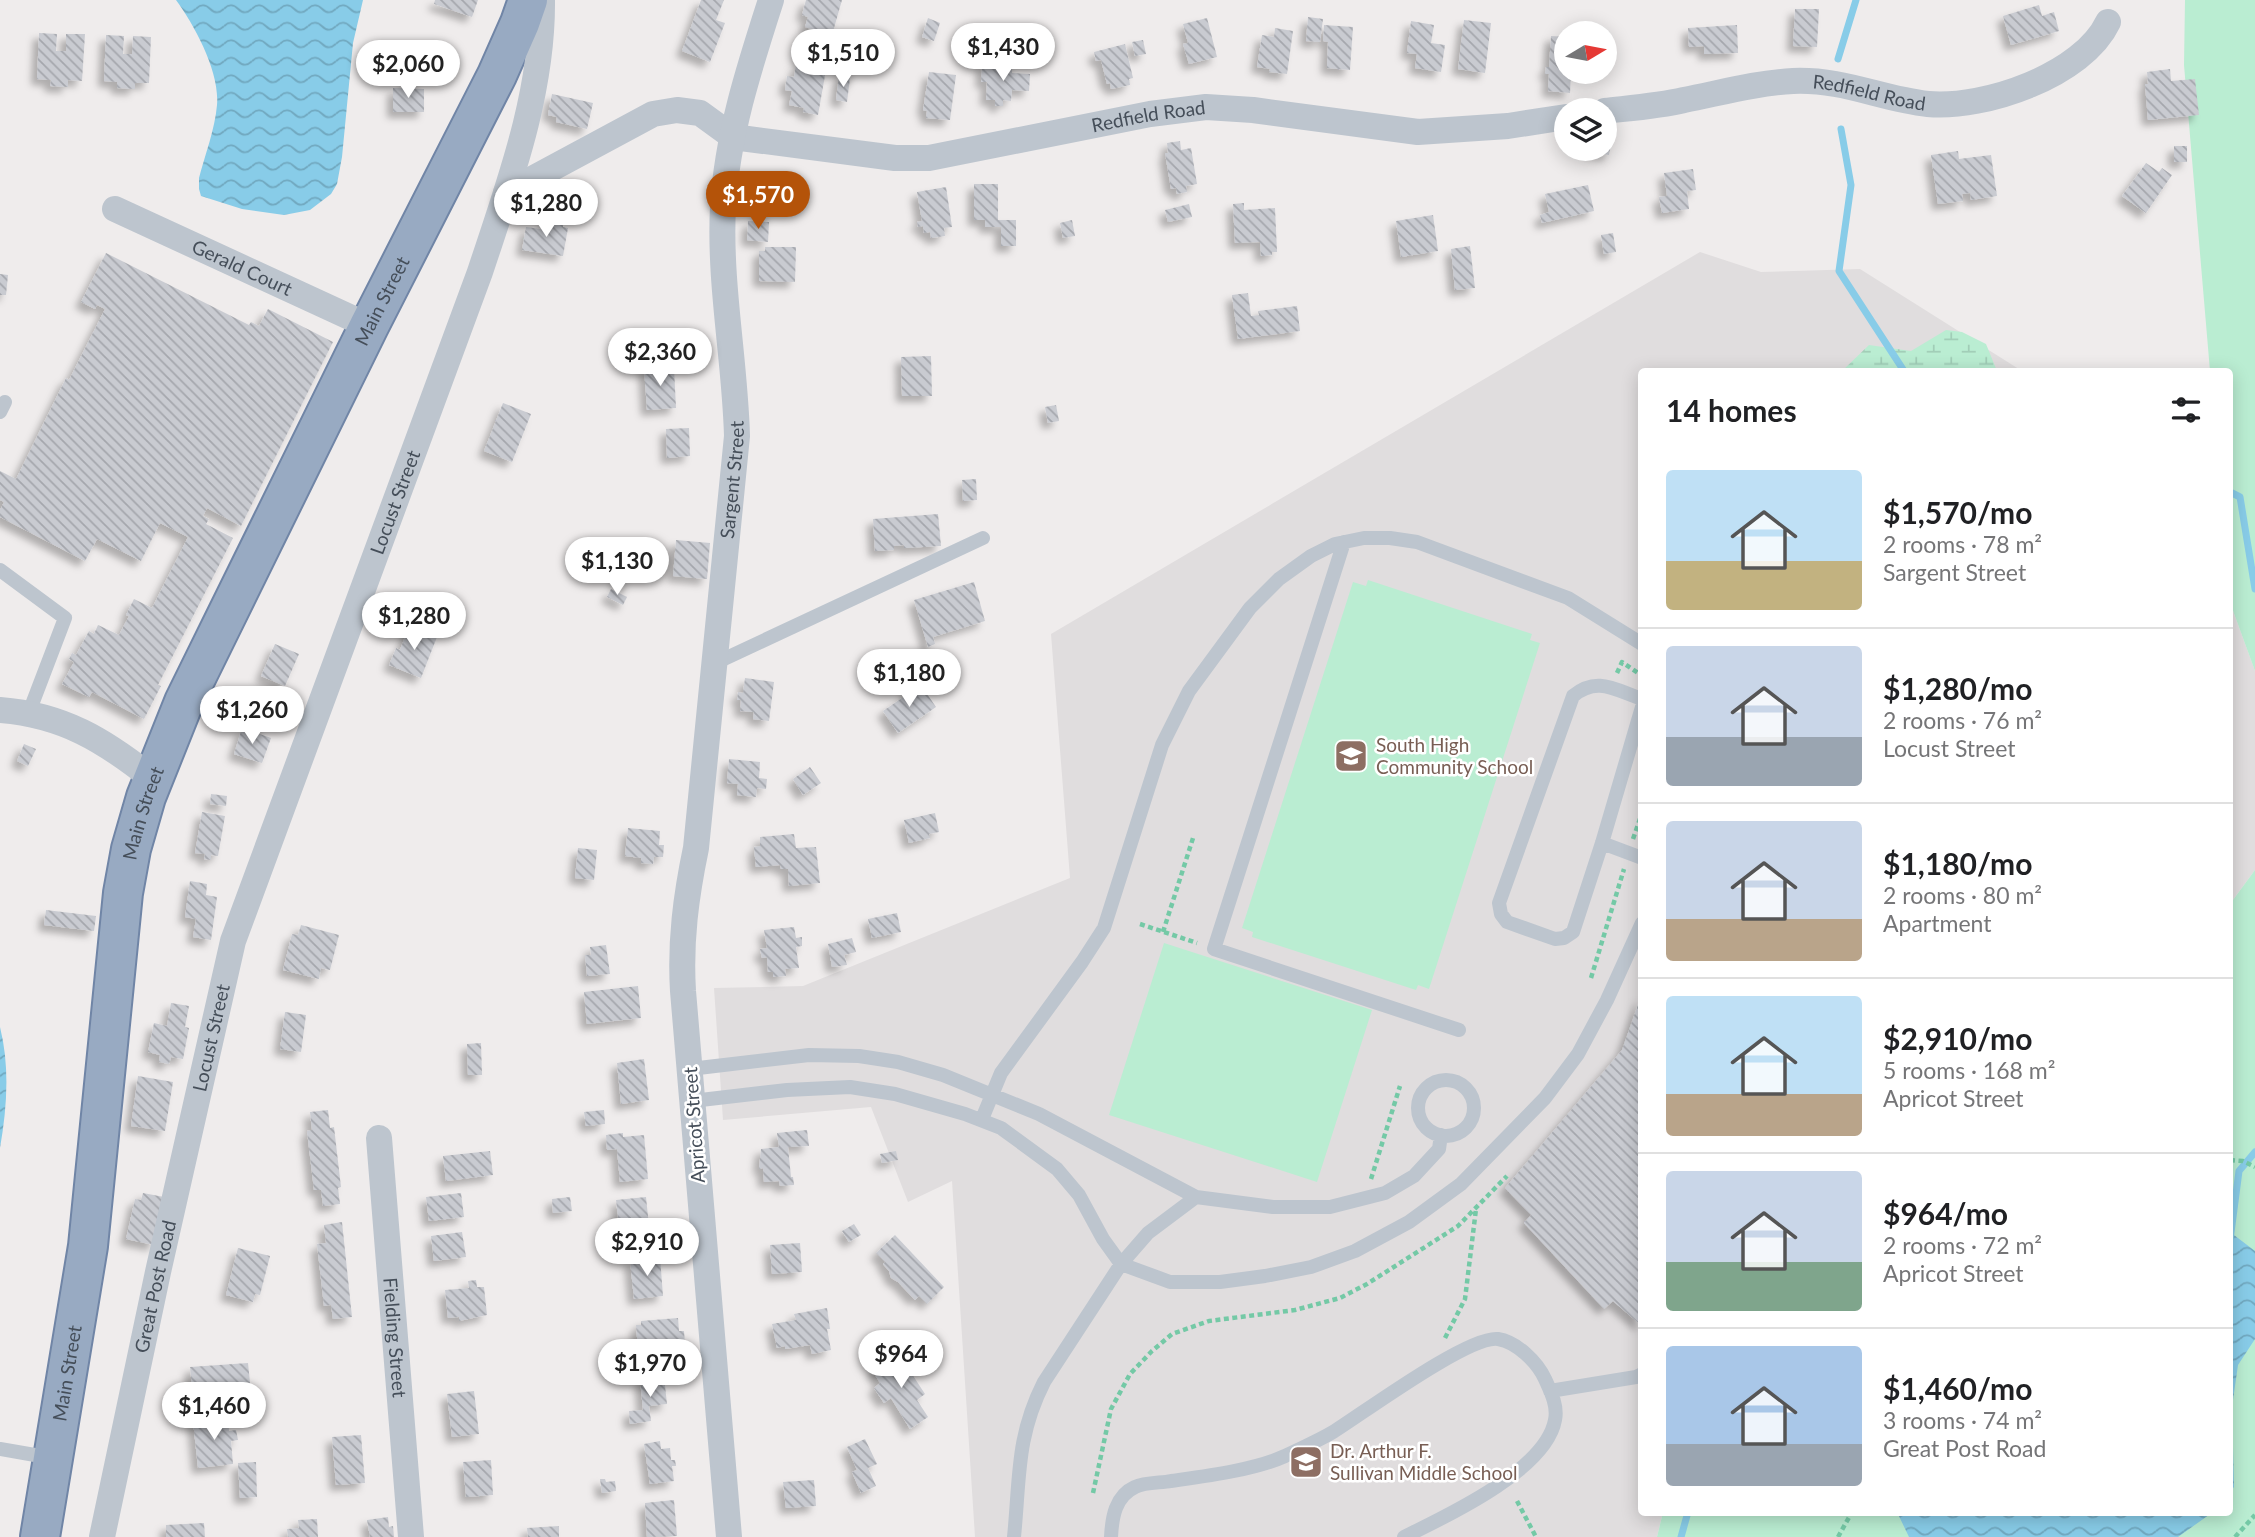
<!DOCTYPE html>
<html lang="en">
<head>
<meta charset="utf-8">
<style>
  body { margin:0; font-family:Lato,sans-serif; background:#f2f2f2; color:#202124; height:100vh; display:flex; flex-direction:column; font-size:26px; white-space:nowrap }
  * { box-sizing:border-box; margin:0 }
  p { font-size:23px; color:#757577 }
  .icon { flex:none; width:38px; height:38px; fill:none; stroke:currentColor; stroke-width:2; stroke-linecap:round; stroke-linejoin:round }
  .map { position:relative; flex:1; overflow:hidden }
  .drawer { position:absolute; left:1638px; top:368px; width:595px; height:1148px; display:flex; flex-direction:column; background:#fff; border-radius:7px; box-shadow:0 4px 18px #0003 }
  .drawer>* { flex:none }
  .needle { width:46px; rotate:80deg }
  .fabs { position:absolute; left:1554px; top:21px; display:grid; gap:14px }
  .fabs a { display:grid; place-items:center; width:63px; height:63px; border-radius:50%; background:#fff; box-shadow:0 4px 18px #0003; font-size:35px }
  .price { position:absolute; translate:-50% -60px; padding:0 16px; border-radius:24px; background:#fff; color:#222; font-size:23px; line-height:46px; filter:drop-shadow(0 2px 4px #0008) }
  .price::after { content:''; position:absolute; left:50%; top:42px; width:21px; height:16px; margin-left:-10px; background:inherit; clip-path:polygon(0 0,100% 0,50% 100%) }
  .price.current { background:#b45309; color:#fff }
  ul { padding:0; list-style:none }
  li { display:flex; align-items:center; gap:21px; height:175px; padding:0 28px }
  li+li { border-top:2px solid #e0e0e0 }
  li span { display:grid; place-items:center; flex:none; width:196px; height:140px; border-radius:7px; color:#555 }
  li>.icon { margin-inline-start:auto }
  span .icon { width:84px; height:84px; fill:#fffc; stroke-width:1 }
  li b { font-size:30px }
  h2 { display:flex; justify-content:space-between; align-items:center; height:84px; padding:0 28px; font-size:30px }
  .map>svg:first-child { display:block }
  .education { fill:#e0ddde }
  .wetland { fill:url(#wetland-marsh) }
  .park { fill:#baedd2 }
  .water { fill:url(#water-waves) }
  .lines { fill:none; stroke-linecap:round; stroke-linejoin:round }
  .stream { stroke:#88cce8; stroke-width:7 }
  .building { fill:url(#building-back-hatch); filter:url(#shadow) }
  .trunk-casing { stroke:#7085a6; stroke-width:42 }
  .path { stroke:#74c9a6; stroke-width:4.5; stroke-dasharray:5 3.5; stroke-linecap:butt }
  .service { stroke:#bdc5ce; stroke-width:14 }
  .minor { stroke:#bdc5ce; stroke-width:26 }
  .trunk { stroke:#98aac2; stroke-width:38 }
  .labels { text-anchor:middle; stroke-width:5; stroke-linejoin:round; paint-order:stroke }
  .street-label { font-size:19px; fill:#454e59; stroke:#fff }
  .education-label { font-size:19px; fill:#785e54; stroke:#fff; text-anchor:start }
</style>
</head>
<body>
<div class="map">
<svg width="2255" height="1537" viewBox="0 0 2255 1537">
  <defs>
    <pattern id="wetland-marsh" width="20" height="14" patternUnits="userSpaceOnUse" patternTransform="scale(1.75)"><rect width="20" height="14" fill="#baedd2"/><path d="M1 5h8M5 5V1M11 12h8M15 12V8" fill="none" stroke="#a1cdb7"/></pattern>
    <pattern id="water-waves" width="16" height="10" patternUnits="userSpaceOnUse" patternTransform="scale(1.75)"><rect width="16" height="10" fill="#88cce8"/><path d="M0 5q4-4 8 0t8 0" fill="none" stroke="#71a8bf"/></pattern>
    <pattern id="building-back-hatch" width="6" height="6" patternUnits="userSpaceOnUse" patternTransform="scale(1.75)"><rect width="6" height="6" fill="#c9cbd1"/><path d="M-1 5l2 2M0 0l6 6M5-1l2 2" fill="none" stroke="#a5a7ad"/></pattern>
    <filter id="shadow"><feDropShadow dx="-6" dy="6" stdDeviation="3.5" flood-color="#0004"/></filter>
  </defs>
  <rect width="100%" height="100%" fill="#efecec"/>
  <path class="education" d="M1700,252L1761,272L1860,269L2022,371H1642V1512H1663L1657,1537H975L952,1181L908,1202L871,1107L723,1120L714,988L803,986L1070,878L1051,634Z
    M2230,583L2232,608L2255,671V870L2230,904Z"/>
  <path class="wetland" d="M1946,330L1962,332L1986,344L1997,371H1842L1869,345L1911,351Z"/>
  <path class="park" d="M2185,0H2255V671L2232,608L2230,583V371H2210L2184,65Z
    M1368,580L1532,634L1530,640L1540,643L1429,989L1418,985L1416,990L1252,937L1253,932L1242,928L1353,582L1366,586Z
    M2255,870V1537H1657L1663,1512H2230V904Z
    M1164,943L1372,1010L1317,1182L1109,1115Z"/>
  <path class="water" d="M176,0H363L353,43L342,157L337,184L331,194L310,210L284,215L242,209L201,196L199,189V178C205,155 215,129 217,105C220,72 195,26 176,0Z
    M0,1027C10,1067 7,1108 0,1148Z
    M2230,1232L2255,1251V1339L2238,1365L2232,1407L2234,1487L2230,1492Z
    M1897,1512H2213L2178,1537H1909Z"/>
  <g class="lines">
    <path class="stream" d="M1838,59L1856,0
      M1841,129L1851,185L1839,271L1904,371
      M2230,492L2240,497L2255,589
      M2230,1240L2239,1171L2255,1152
      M1681,1537L1688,1512"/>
  </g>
  <path class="building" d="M435,0H478L472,17L434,4Z
    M701,0H724L716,20L725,23L710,62L682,51Z
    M806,0H842L832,35L805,27L808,17L802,15Z
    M2039,5L2042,16L2054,12L2059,31L2011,45L2003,16Z
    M1795,9H1819L1817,47L1793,46Z
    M1308,17L1323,19L1320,42L1306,41Z
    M928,18L940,23L934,41L922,37Z
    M1207,18L1217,57L1189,64L1183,44L1188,43L1183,24Z
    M1464,20L1491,23L1485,73L1458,69Z
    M1411,21L1434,25L1431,43L1445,45L1441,72L1415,68L1417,54L1407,53Z
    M1324,25L1353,27L1350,70L1327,68L1328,42L1323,41Z
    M1737,25L1738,53L1704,54V46L1689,47L1688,28Z
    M1275,28L1293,31L1287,74L1269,72L1270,69L1257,67L1262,35L1274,37Z
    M39,33L57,34L56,51H66V34H85L82,81L68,80V87L50,86L51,80L37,79Z
    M106,35L124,36L123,54H132L133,36L151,37L149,83H135V89L117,88V82L104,81Z
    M1551,36L1566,37V72H1571L1570,93L1548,91L1549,74H1545L1546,67H1549Z
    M1143,40L1146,54L1135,56L1132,42Z
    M1125,44L1133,78L1129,79L1130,85L1111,89L1110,83L1107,84L1101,60L1096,61L1094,52Z
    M807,54L822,57L820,69L826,70L818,115L803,112L804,108L789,105L792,91L785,90L787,76L794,77L796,65L805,66Z
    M982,64L1012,66V73L1030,74L1029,91L1012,90L1011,101L1003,100V106H995V100H986L987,82H981Z
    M2170,69L2171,81L2195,79L2199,115L2148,120L2145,84H2148L2147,72Z
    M929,72L956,75L950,120L926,118L927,111L923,110Z
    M839,76L850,78L847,102L836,100Z
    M393,88L424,89V112H393Z
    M552,94L593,103L587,129L556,122L557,117L548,115Z
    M1180,141L1181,150L1191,148L1197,184L1186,186L1187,192L1177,194L1176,188L1171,189L1165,153H1168L1167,143Z
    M1605,142L1611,143L1609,155L1590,152V149H1605Z
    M2174,146H2187V162H2174Z
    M1958,151L1959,159L1991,155L1997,196L1971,200L1970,193L1962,194L1963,201L1938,204L1931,155Z
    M2146,163L2159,172L2162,168L2172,175L2146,213L2122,196Z
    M1693,169L1696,190L1687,191L1689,209L1662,213L1659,197L1667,196L1664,173Z
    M974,184H998V220H1016V246H1001V227H985V220H974Z
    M1588,185L1594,211L1542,223L1540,215L1549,212L1545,194Z
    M946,187L952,227L944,228L945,236L931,238L930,232L924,233L923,226L918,227L917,222L922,221L917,192Z
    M1244,203V210L1275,208L1277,252H1272V255L1261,256L1260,242L1235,243L1233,204Z
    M1189,204L1192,217L1168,222L1165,210Z
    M1433,215L1438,251L1401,257L1396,221Z
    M549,220L563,222V227L568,228L563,256L522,250L526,227L548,230Z
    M1072,220L1075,236L1063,238L1060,223Z
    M748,221L769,222L768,242L747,240Z
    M1613,233L1616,252L1604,254L1601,235Z
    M1470,246L1475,288L1455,290L1451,249Z
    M765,247H796L795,282L759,281V251H765Z
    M106,253L249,325L251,322L259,326L268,309L333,342L241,526L207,508L203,516L209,519L206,524L233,538L158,685L161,686L144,719L92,692L89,697L62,684L74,662L69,659L72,653L76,655L89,631L94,634L98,625L119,635L129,616L126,615L134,599L152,608L188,537L160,523L141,561L97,539L85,561L0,517V510L4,502L0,500V471L16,479L66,378L69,380L105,309L97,305L95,309L81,302Z
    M0,274L8,275L6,295H0Z
    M1248,293L1251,316L1259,315L1258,311L1297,306L1300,331L1238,339L1232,295Z
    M931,356L932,396H902L901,357Z
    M657,366V369L674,368L676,408L647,410L644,367Z
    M503,403L531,414L512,462L484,451Z
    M1056,405L1059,421L1048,423L1045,407Z
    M689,428L690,456L667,458L666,429Z
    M976,479L977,500L963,501L962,480Z
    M938,514L941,546L904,548V545L894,546V550L875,551L873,519Z
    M676,540L710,543L707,579L673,576Z
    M974,582L985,621L933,637L935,644L928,647L914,600Z
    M611,589L627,597L623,605L607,597Z
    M409,626L437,637L421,678L389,665L396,648L400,650Z
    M275,644L299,654L285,686L261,676Z
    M745,678L774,682L769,721L753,719L754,712L740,711L741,700H737L738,692L743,693Z
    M921,685L936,707L898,733L883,711Z
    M242,728L271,738L262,763L234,754Z
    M24,744L36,749L28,766L17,761Z
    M729,759L760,762L759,778L767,779L766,789L757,788L756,797L737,795L738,784L727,783Z
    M810,767L821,783L803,795L793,779Z
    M211,794L227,796L226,806L210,804Z
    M202,812L225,816L218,856L211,855V860L204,859L205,854L195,853Z
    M935,813L939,832L929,834L930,838L909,843L904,820Z
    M628,828L660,831L659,845H664L663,857H654L653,864L641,863V858L625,856Z
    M794,834L796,848L816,847L820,883L789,886L788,869H781L780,865L756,867L754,847L760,846V837Z
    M578,848L597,850L594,880L575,878Z
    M190,881L207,884L206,895L217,897L211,940L193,937L196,919L185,917Z
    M46,910L96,916L94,931L44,925Z
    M897,913L901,932L872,938L868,919Z
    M301,925L339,935L330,970L321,968L319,979L283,970L292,934L298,935Z
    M794,927L796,938L802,937V946L796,947L799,968L785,969L786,976L773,977V972H768L767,957L762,958L760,949L767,948L764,930Z
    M852,938L856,952L844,955L847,965L832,967L828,944Z
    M606,945L610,974L587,976L585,955H591L590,947Z
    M638,986L641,1018L587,1024L584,992Z
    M1641,996H1642V1326L1613,1301L1604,1309L1524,1223L1531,1215L1505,1188L1622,1050Z
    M171,1003L189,1006L185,1027L189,1028L183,1059L171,1057L169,1064L159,1062L160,1055L148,1052L154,1023L167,1026Z
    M285,1012L306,1015L301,1052L280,1049Z
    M481,1043L482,1075H468L467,1044Z
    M644,1059L649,1100L621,1104L617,1063Z
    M138,1076L173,1082L165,1131L131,1126Z
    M328,1110L330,1128L334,1127L341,1187L338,1188L340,1204L323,1206L321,1190H314L307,1131L312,1130L310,1112Z
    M604,1110L605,1124L586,1126L584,1112Z
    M807,1130L809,1146L788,1147L791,1177H793L794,1185L780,1186L779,1181L764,1182L763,1168L759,1169L761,1149L779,1147L777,1133Z
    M623,1133V1137L644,1135L648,1179L620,1182L617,1149L607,1150L606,1135Z
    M490,1151L493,1175L446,1181L443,1156Z
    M896,1151L898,1160L882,1163L880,1154Z
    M143,1193L164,1197L154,1245L126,1239L135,1199L141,1200Z
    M461,1193L464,1217L429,1221L426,1197Z
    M570,1197L572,1211L553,1213L552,1199Z
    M646,1197L649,1226L652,1225L654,1240L621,1244L616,1200Z
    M342,1222L352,1317L333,1319L331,1305L324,1306L317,1244L326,1243L324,1225Z
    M854,1224L861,1235L849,1242L842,1231Z
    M462,1232L466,1257L434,1261L431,1236Z
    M895,1235L944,1287L927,1304L919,1296L915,1300L898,1282L891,1278L889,1271L883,1264L885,1262L876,1253Z
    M800,1243L802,1272L772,1274L770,1245Z
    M238,1248L270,1256L260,1295L255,1294L253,1302L226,1295Z
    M660,1257L663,1296L634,1299L630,1260Z
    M476,1280L477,1287H484L487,1315L459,1321V1317L448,1318L445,1290L469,1288L468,1281Z
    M827,1308L830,1329H827L831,1350L812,1354L810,1345L785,1349V1346L777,1348L772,1324L796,1320L794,1314Z
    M678,1318L679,1331H684L685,1345L679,1346L680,1359L639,1362L636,1325H641V1321Z
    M898,1353L925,1394L917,1400L928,1417L910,1429L891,1398L884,1403L874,1388L880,1383L872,1370Z
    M248,1363L251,1392L193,1397L190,1367Z
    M664,1376L667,1404L649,1406L651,1421L630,1424L629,1411L643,1410L640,1379Z
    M474,1391L479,1434L452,1437L447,1394Z
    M228,1417L229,1431L236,1430L238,1440L231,1441L233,1464L198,1468L193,1421Z
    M361,1435L365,1483L336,1485L332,1437Z
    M865,1439L877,1464L868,1468L876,1486L861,1493L852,1472L857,1470L847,1447Z
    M660,1441L661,1449L670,1448L671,1460H675L676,1466H672L674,1481L650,1484L644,1444Z
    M491,1460L493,1495L466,1497L463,1462Z
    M256,1462L257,1497L240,1498L238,1463Z
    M600,1479H605L606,1482L615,1481L616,1491L602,1493Z
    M814,1480L816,1506L786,1508L783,1482Z
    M674,1500L677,1536L647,1537L645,1503Z
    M388,1517L389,1527L393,1526L394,1537H370L367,1520Z
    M317,1519L318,1537H288L287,1529L299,1528L298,1520Z
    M204,1523L205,1537H166V1525Z
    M559,1526V1537H528L527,1528Z"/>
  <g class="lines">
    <defs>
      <g id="trunk">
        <path id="s7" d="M40,1537L88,1246L123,893L131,849L146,797L184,702L369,326L497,75L520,23L528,0"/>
      </g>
    </defs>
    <use href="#trunk" class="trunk-casing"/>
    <path class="path" d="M1617,673L1622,662L1638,673
      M1633,839L1642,813
      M1140,924L1197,943
      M1163,932L1194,835
      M1591,978L1624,869
      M2230,1160L2243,1161L2255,1167
      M1371,1179L1400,1086
      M1445,1338L1465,1299L1476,1209
      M1093,1493L1111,1409L1130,1374L1152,1351L1172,1334L1209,1321L1295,1310L1340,1298L1367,1284L1458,1226L1507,1176
      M1517,1501L1536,1537
      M1838,1537L1852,1512
      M2235,1537L2255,1515"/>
    <path class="service" d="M0,412L5,402
      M1344,542L1214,949L1459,1030
      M0,570L65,618L28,715
      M714,667L722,660L983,538
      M1642,699C1615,690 1597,676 1573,696L1499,903L1501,914L1507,922L1555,939L1564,938L1573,932L1602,843L1642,707
      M1602,843L1642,858
      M690,1069L809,1055L859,1056L898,1062L943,1075L1039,1114L1196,1197L1273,1207H1330L1385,1193L1414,1176L1439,1149L1441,1135
      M1418 1108a28 28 0 1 1 56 0a28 28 0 1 1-56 0Z
      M692,1101L787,1090L850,1087L895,1094L965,1114L1001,1128L1057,1169L1079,1195L1103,1239L1121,1264L1170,1282H1220L1265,1276L1311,1267L1355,1251L1409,1222L1461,1184L1545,1098L1578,1054L1607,1000L1642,923
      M982,1119L1001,1073L1082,962L1104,928L1162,745L1189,691L1250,608L1279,579L1311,556L1335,544L1364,538H1390L1417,542L1568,598L1642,644
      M1550,1391L1636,1377L1642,1374
      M0,1449L52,1458
      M1014,1537C1020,1478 1016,1437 1044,1382L1121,1264L1148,1233L1196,1197
      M1111,1537C1112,1518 1115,1496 1135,1487C1145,1482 1161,1483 1171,1481C1206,1476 1254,1470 1285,1456C1301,1448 1318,1441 1333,1432C1362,1414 1469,1335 1498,1339C1517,1342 1537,1362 1545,1379C1551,1392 1558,1406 1555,1420C1546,1470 1447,1516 1404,1537"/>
    <g class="minor">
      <path id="s1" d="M1605,111C1631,108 1658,106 1684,100C1720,93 1755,83 1793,81C1844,79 1881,99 1928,104C1985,109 2083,75 2108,22"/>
      <path id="s2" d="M506,193L653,114L677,110L700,113L733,137L895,158H929L1150,114L1206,107L1253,110L1418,132L1508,126L1566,117"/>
      <path id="s3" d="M115,209L369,326"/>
      <path d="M0,710C63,715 104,740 153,779"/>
      <path id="s4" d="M379,1138L411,1537"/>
      <path id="s5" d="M102,1537L158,1272L233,941L480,272C509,184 543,93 542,0"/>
      <path id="s6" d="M729,1537L683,991C680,941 686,896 696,848L737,436C735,360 719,283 723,207C727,136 749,68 771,0"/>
    </g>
    <use href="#trunk" class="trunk"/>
  </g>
  <defs>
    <symbol id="school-square" viewBox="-11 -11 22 22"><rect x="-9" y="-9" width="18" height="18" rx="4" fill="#8d6e63" stroke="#fff"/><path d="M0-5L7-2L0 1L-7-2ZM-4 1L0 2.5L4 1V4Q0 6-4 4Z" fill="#fff"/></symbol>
  </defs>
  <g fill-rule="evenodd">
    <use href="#school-square" x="1332" y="737" width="38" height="38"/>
    <use href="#school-square" x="1287" y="1443" width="38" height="38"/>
  </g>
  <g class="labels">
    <g class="street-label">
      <text dy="7" stroke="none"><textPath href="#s1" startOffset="268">Redfield Road</textPath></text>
      <text dy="7" stroke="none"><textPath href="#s2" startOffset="676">Redfield Road</textPath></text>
      <text dy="7" stroke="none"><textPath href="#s3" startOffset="140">Gerald Court</textPath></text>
      <text dy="7" stroke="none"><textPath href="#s7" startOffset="1298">Main Street</textPath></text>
      <text dy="7" stroke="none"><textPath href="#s6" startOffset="1062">Sargent Street</textPath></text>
      <text dy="7" stroke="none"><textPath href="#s5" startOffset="1078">Locust Street</textPath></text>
      <text dy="7" stroke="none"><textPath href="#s7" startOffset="732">Main Street</textPath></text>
      <text dy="7" stroke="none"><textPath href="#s5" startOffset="511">Locust Street</textPath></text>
      <text transform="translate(694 1125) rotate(-94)" y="7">Apricot Street</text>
      <text dy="7" stroke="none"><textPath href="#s5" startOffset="256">Great Post Road</textPath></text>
      <text dy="7" stroke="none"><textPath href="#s4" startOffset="200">Fielding Street</textPath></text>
      <text dy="7" stroke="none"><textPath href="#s7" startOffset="166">Main Street</textPath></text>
    </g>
    <g class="education-label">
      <text x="1376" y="752">South High<tspan x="1376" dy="22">Community School</tspan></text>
      <text x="1330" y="1458">Dr. Arthur F.<tspan x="1330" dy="22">Sullivan Middle School</tspan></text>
    </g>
  </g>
</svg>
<div class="fabs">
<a><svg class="needle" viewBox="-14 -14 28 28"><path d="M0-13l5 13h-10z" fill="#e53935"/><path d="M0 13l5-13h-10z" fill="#757577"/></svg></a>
<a><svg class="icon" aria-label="layers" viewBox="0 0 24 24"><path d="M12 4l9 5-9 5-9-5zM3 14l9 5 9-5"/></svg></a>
</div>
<b class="price" style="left:1003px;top:83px">$1,430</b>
<b class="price" style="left:843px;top:89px">$1,510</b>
<b class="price" style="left:408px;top:100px">$2,060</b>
<b class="price current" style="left:758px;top:231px">$1,570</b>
<b class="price" style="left:546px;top:239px">$1,280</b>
<b class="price" style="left:660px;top:388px">$2,360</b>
<b class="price" style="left:617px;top:597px">$1,130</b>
<b class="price" style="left:414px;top:652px">$1,280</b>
<b class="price" style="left:909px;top:709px">$1,180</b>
<b class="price" style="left:252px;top:746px">$1,260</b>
<b class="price" style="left:647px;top:1278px">$2,910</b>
<b class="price" style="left:901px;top:1390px">$964</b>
<b class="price" style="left:650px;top:1399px">$1,970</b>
<b class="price" style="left:214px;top:1442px">$1,460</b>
<section class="drawer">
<h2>14 homes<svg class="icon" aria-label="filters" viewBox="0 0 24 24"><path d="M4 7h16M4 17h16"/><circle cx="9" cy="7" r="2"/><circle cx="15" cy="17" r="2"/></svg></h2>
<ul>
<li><span style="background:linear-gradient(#bfe0f5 65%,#c2b280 0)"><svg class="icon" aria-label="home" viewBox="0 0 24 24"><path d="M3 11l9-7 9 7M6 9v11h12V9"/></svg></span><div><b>$1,570/mo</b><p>2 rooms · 78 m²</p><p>Sargent Street</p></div></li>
<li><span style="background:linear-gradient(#c9d6e8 65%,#9aa5b1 0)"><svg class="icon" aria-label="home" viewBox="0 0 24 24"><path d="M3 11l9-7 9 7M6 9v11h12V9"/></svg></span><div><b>$1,280/mo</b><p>2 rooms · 76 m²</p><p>Locust Street</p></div></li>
<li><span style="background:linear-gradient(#c9d6e8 70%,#b9a48a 0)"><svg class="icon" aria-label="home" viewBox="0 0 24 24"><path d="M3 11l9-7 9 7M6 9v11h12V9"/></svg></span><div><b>$1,180/mo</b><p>2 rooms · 80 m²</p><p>Apartment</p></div></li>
<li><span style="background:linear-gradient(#bfe0f5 70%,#b9a48a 0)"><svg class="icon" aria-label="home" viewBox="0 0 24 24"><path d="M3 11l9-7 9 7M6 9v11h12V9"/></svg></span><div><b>$2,910/mo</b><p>5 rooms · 168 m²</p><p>Apricot Street</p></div></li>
<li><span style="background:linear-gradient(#c9d6e8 65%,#7fa58c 0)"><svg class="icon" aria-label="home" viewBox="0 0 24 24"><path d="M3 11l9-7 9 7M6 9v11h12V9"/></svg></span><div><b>$964/mo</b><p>2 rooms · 72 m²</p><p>Apricot Street</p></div></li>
<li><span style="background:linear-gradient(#a9c7e8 70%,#9aa5b1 0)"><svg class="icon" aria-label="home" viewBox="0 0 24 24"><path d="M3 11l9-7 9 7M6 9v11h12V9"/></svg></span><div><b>$1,460/mo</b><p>3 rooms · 74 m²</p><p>Great Post Road</p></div></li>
</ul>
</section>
</div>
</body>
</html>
